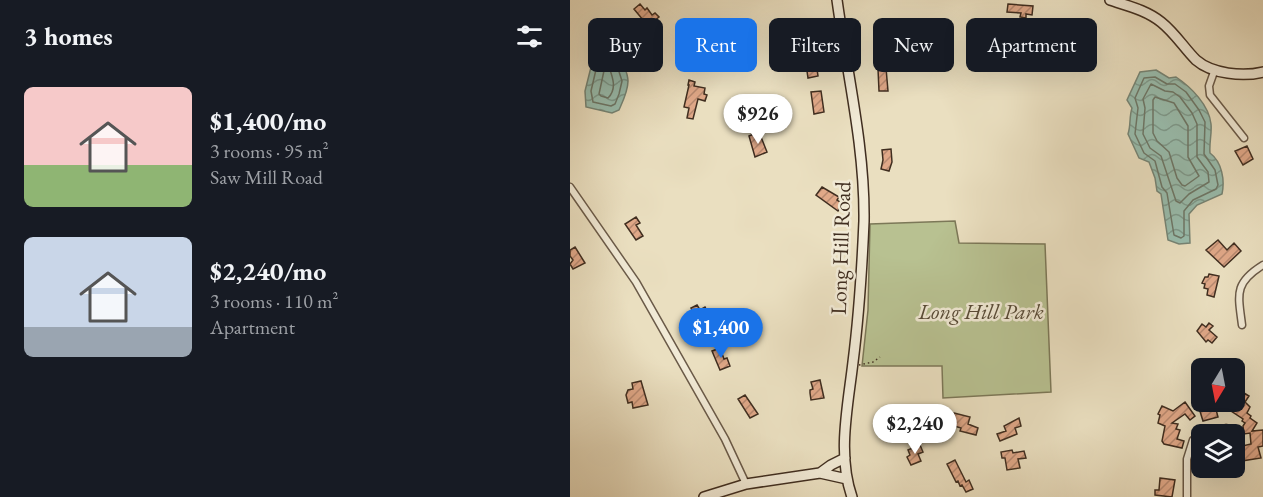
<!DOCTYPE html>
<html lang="en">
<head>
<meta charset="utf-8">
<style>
  body { margin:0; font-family:"EB Garamond",serif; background:#242831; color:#f1f3f6; height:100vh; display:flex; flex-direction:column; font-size:22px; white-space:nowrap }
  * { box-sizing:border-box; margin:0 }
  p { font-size:20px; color:#9ea1a6 }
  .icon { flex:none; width:33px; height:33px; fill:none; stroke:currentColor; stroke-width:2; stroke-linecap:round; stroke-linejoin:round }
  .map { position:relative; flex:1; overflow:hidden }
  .sheet { display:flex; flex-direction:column; background:#171b24; width:570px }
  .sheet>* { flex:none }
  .guide { position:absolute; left:18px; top:18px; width:570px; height:54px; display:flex; gap:12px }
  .needle { width:39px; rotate:190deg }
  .buttons { position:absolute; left:621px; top:358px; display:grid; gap:12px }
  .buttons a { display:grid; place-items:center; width:54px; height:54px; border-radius:9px; background:#171b24; box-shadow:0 6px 24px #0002; font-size:30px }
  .price { position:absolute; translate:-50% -51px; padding:0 14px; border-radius:21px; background:#fff; color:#222; font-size:20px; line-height:39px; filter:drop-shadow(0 2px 3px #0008) }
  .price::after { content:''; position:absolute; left:50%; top:36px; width:18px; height:14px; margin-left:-9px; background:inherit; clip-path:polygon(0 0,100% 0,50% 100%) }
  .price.current { background:#1a73e8; color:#fff }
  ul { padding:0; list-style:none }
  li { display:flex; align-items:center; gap:18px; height:150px; padding:0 24px }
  li span { display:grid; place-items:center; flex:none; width:168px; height:120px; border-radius:9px; color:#555 }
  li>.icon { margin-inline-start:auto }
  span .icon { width:72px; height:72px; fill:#fffc; stroke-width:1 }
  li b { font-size:26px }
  h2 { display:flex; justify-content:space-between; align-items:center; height:72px; padding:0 24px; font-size:26px }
  .chip { padding:0 21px; border-radius:9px; background:#171b24; box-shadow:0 6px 24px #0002; font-size:21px; line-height:54px }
  .chip.current { background:#1a73e8; color:#fff }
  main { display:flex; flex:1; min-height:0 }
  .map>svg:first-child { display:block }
  .park { fill:#b8c191; stroke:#7c7858; stroke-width:1.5 }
  .water { fill:url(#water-waves); stroke:#758475; stroke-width:1.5 }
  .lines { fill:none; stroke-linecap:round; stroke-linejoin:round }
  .shore { stroke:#6c7667; stroke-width:1.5 }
  .building { fill:url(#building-hatch); stroke:#402e20; stroke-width:1.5 }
  .street-casing { stroke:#6a5a48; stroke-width:9 }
  .secondary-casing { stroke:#402e20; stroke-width:12 }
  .path { stroke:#402e20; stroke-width:1.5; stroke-dasharray:1.5 3; stroke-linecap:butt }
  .street { stroke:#f1ead6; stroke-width:6 }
  .secondary { stroke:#f1ead6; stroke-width:9 }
  .labels { text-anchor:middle; stroke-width:5; stroke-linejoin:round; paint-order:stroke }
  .street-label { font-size:22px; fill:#402e20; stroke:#f1ead6 }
  .park-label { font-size:22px; font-style:italic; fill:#584b37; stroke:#f1ead6 }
</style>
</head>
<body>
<main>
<section class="sheet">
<h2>3 homes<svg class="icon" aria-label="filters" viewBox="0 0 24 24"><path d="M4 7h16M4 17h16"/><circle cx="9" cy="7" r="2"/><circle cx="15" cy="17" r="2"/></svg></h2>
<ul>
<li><span style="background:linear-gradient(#f6c9c9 65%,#8fb573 0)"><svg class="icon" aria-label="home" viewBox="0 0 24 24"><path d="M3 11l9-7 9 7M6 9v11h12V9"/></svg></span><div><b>$1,400/mo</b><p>3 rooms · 95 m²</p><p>Saw Mill Road</p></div></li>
<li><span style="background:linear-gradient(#c9d6e8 75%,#9aa5b1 0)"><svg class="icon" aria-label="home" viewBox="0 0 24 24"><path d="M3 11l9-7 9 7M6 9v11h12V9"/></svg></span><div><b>$2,240/mo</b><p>3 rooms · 110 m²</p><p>Apartment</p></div></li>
</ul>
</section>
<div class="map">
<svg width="693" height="497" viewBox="0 0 693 497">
  <defs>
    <pattern id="water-waves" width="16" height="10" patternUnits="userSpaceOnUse" patternTransform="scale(1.5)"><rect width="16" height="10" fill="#98bdae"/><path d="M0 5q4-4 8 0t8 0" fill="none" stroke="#7d9a8d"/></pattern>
    <pattern id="building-hatch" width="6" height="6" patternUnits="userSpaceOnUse" patternTransform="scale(1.5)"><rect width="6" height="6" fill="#e0a888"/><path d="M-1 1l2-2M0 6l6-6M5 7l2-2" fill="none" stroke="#b7896f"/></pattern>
  </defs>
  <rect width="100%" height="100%" fill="#eadfc0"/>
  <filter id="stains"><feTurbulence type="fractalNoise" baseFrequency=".00333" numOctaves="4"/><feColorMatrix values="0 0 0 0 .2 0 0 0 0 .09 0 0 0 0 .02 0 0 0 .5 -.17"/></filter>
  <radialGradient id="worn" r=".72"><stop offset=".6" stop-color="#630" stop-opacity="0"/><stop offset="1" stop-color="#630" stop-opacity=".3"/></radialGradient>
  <path class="park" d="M385,221L389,243L475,244L481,392L373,398L372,366H292L298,310L300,224Z"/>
  <path class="water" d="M39,51L51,52C51,63 58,71 58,81C58,91 53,101 49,110L42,113L16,107L15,91L24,55Z
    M586,70L599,78L606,77C621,87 639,105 641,124C642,134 639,143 640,153C652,162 655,180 652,194L627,205L619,214L620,243L609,244L598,240L591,194L587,191L585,178L579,162L569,158L558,134C561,125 559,117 562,108L557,100L570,72Z"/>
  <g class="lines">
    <path class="shore" d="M39,57L45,59L52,81L49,94L45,104L41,106L23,102L21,91L28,61Z
      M35,66L39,67C43,78 47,89 38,98L31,96L29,94Z
      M585,77L597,84H605L616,92L629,110L635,122L634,154L645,170L648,185L646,189L623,200L614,211V236L611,238L604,235L597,193L592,187L585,161L574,153L565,134L568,108L565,98L574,78Z
      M581,84L595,91L603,92L610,97L622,113L627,124V157L638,172L639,182L619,194L610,203L606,201L591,156L580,148L573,134L575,108L573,99Z
      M585,97L604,103L618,126V157L629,176L615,186L612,185L607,178L599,152L587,141L583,133V100Z"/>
  </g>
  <path class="building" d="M70,4L75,10L77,8L82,15L85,13L89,17L78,26L64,9Z
    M438,4L463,6L462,15L456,14V18L450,17L451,13L437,12Z
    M240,20L243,43L233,44L230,22Z
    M245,56L248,76L238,78L235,57Z
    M316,68L318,91H309L308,69Z
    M119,80L125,82L124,86L135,88L134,94L137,95L135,101L128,99L123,119L117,118L119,108L114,107L119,85H118Z
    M251,91L254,112L244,114L241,92Z
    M189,132L197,152L185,157L179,136Z
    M677,146L683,159L673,165L665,151Z
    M321,149L322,162L319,171L311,169L313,160L312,150Z
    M252,187L269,197L267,200L273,204L268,211L246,195Z
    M66,217L70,223L66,225L73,236L66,240L55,224Z
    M648,240L657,250L664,243L671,251L654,267L636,250Z
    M5,247L15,263L3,269L0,264L3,260L0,256V250Z
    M639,274L649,276L644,297L637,295L638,289L634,288L635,284L632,283L635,277H638Z
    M127,305L130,310L135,307L141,319L131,324L121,308Z
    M639,323L643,326L639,330L647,337L642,343L638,340L636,342L627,331L632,324L636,327Z
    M150,348L154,359L157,358L160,366L150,370L142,351Z
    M250,380L254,398L241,400L240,393V390L243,389L241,382Z
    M71,381L78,405L63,408L62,402L58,403L56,395L58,390L63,389L62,383Z
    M674,393L679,396L675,402L680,407L677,413L681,416L680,418L687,423L682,431L693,430V446L688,447L691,458L672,461V464L665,466L664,448L681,444L680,433L674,434L673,426L675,423L672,421L673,419L661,411Z
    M175,395L188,414L180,418L168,399Z
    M615,402L625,416L620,420L615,414L602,423L608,424L606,429L610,430L607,439L614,441L612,448L594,444L592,441L595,426L588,423L590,415L588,414L592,406L603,411Z
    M636,402H644L648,417L633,421L629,408L638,406Z
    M384,413L400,417L398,424L408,428L406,435L390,431L391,428L381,425Z
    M449,418L451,426L445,428L447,434L430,441L427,434L436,431L434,426Z
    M350,445L353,452L348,454L351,461L341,465L337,457L340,455L338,450Z
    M442,450L443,453L454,451L456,458L448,459L450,468L437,470L435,458H432L431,452Z
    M385,460L396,482L399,480L403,489L396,492L392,485L390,486L388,481L386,482L377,464Z
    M590,478L605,480L602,497L585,495V490H589Z"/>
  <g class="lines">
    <defs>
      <path id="street" d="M645,69L639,86L640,95L674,138
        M0,187L66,282L155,439L176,484
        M672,325C668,294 664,283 693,265
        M617,497V459L623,440L636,431L645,433L656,428L663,432L668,441L664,443"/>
      <path id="secondary" d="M267,0C277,73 295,147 294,221C292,268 289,315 283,362C278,406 267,454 282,497
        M540,0C558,6 576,10 591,22C605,33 614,48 626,60C642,74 673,77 693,72
        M250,473L261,465L275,458
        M134,497L176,484L250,473L277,479"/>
    </defs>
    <use href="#street" class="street-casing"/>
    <use href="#secondary" class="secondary-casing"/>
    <path class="path" d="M289,365L303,362L310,357"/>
    <use href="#street" class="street"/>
    <use href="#secondary" class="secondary"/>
  </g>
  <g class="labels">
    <g class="street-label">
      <text transform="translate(270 248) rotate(-88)" y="8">Long Hill Road</text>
    </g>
    <g class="park-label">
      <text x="411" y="319">Long Hill Park</text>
    </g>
  </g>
  <rect width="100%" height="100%" filter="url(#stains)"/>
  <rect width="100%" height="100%" fill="url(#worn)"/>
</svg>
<div class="buttons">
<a><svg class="needle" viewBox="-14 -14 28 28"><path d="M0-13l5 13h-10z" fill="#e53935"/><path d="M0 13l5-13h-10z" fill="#9ea1a6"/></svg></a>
<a><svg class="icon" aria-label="layers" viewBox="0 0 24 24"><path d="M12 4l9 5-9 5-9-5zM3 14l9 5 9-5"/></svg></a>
</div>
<b class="price" style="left:188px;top:145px">$926</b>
<b class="price current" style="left:151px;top:359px">$1,400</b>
<b class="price" style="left:345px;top:455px">$2,240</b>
<div class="guide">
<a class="chip">Buy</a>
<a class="chip current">Rent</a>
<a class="chip">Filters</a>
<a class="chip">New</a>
<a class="chip">Apartment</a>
</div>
</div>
</main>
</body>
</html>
